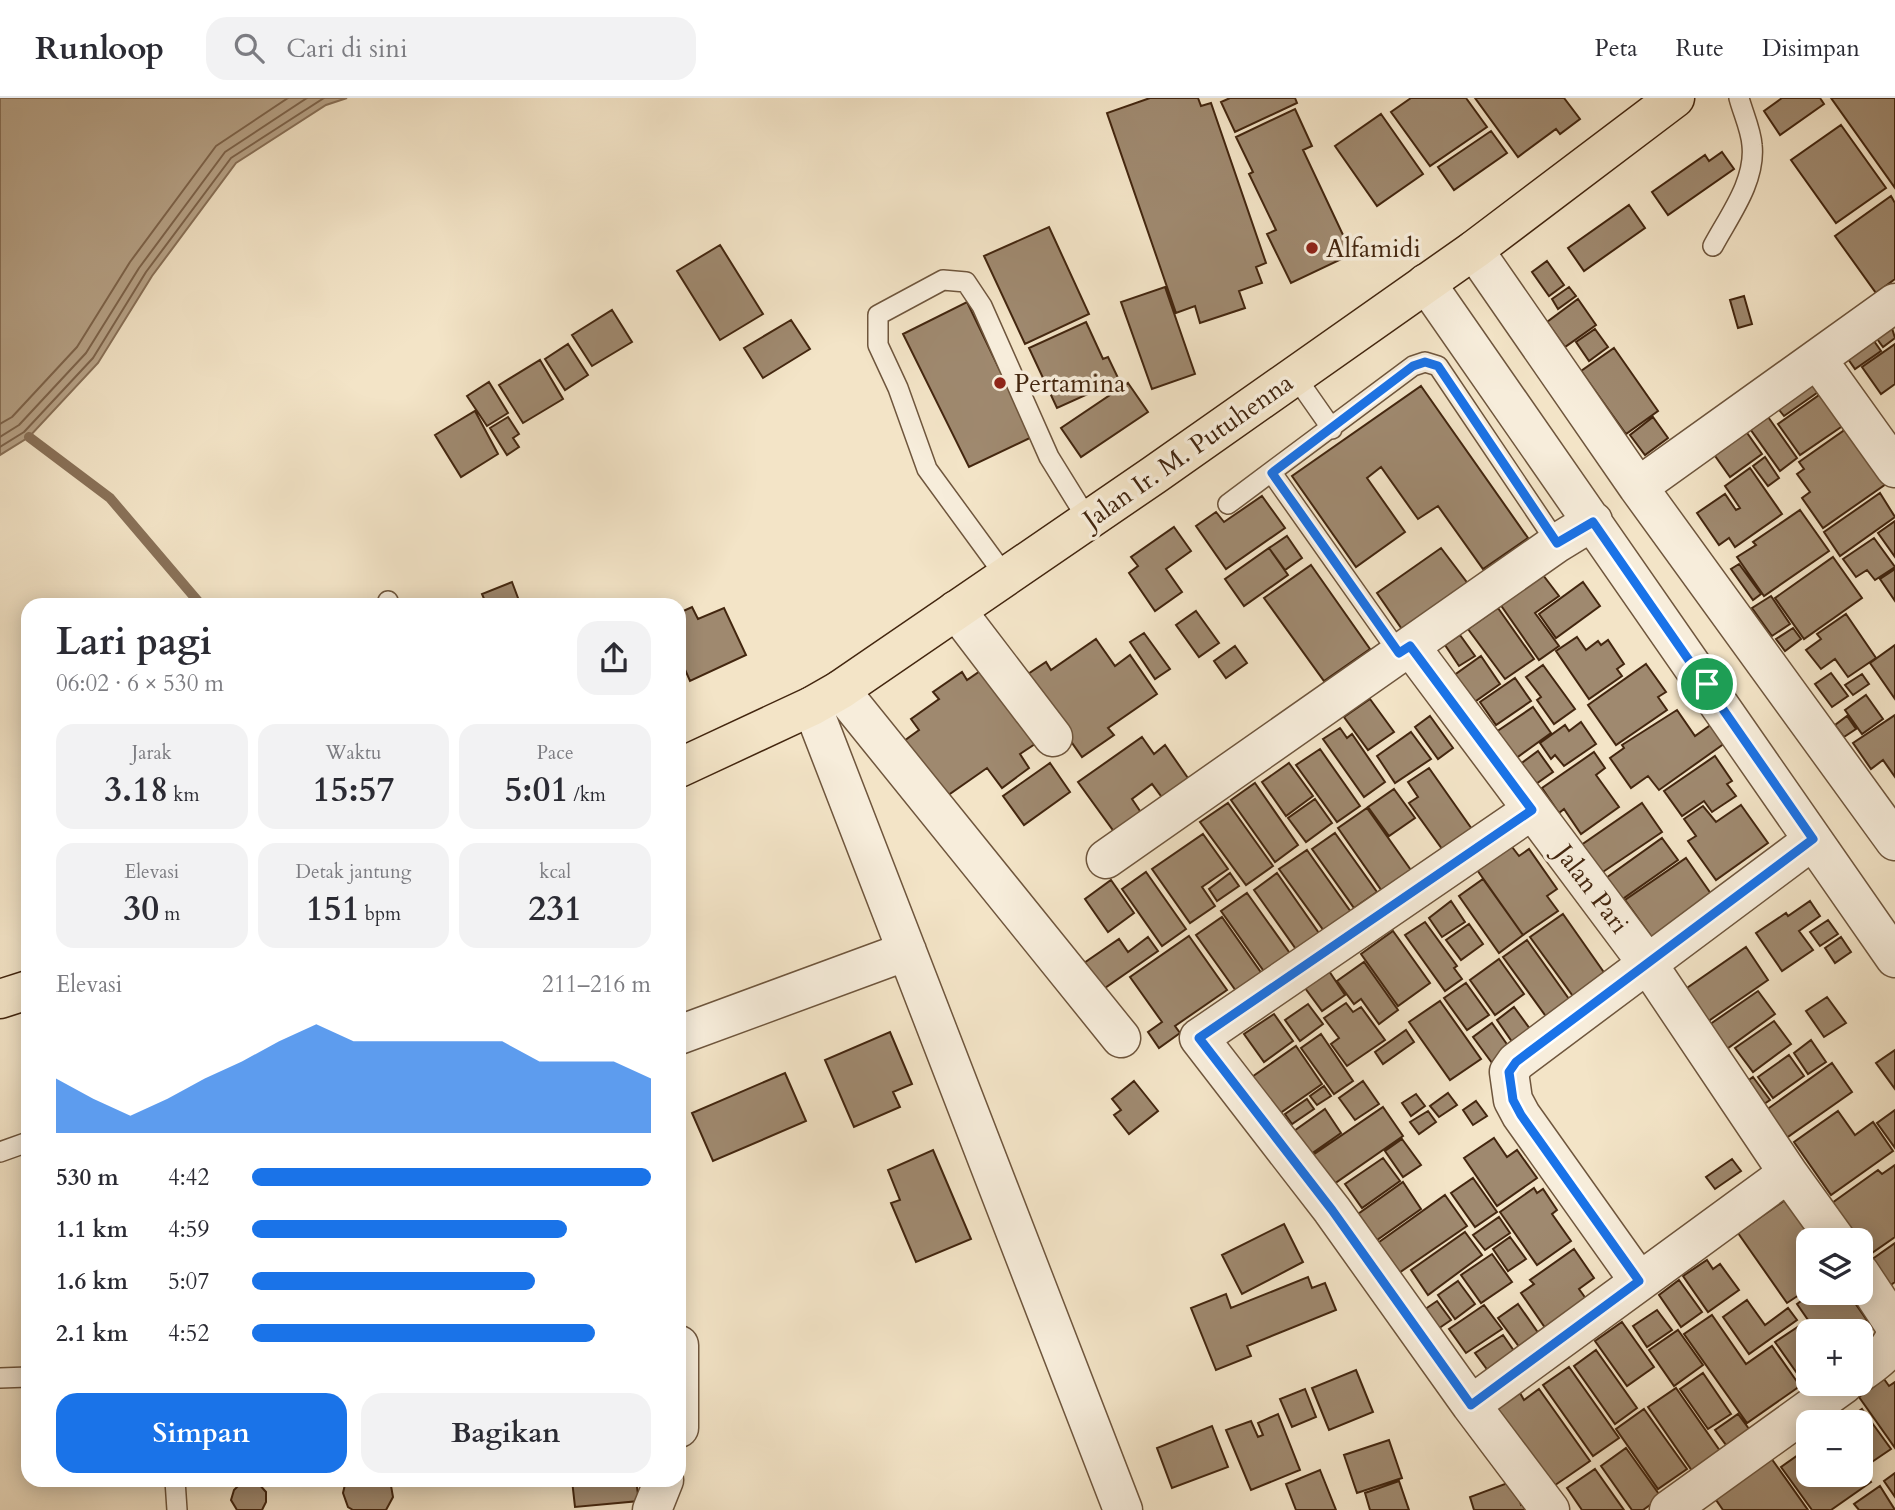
<!DOCTYPE html>
<html lang="id">
<meta charset="utf-8">
<style>
:root{--surface:#fff;--page:#f2f2f3;--text:#2b2b33;--muted:#7c7c81;--line:#e1e1e2;--accent:#1a73e8}
body{margin:0;font-family:Cardo,serif;background:var(--page);color:var(--text);height:100vh;display:flex;flex-direction:column;font-size:26px;white-space:nowrap}
*{box-sizing:border-box;margin:0}
p{font-size:23px;color:var(--muted)}
.icon{flex:none;width:38px;height:38px;fill:none;stroke:currentColor;stroke-width:2;stroke-linecap:round;stroke-linejoin:round}
.map{position:relative;flex:1;overflow:hidden}
.side{position:absolute;left:21px;top:500px;width:665px;height:889px;display:flex;flex-direction:column;background:var(--surface);border-radius:21px;box-shadow:0 4px 18px #0003}
.side>*{flex:none}
.fabs{position:absolute;left:1796px;top:1130px;display:grid;gap:14px}
.fabs a{display:grid;place-items:center;width:77px;height:77px;border-radius:14px;background:var(--surface);box-shadow:0 4px 18px #0003;font-size:35px}
.pin{position:absolute;display:grid;place-items:center;width:60px;height:60px;color:#fff;margin:-30px;border:4px solid #fff;border-radius:50%;box-shadow:0 2px 7px #0007}
.round{display:grid;place-items:center;flex:none;width:74px;height:74px;border-radius:21px;background:var(--page)}
.headline{display:flex;align-items:center;justify-content:space-between;height:119px;padding:0 35px}
h1{font-size:38px;font-weight:600;line-height:52px}
.figures{display:grid;grid-template-columns:repeat(3,1fr);gap:10px;height:119px;padding:7px 35px}
.figures div{display:grid;align-content:center;border-radius:18px;background:var(--page);text-align:center}
.figures b{font-size:35px;font-weight:600}
.figures small{font-size:19px;font-weight:400}
.figures p{font-size:19px}
.chart{height:196px;padding:14px 35px}
.chart p{display:flex;justify-content:space-between}
.chart svg{width:100%;height:126px;margin-top:7px;fill:var(--accent);opacity:.7}
.action{display:flex;gap:14px;margin-top:auto;padding:14px 35px}
.action a{flex:1;height:80px;border-radius:21px;background:var(--accent);color:#fff;font-size:28px;font-weight:600;line-height:80px;text-align:center}
.action a+a{background:var(--page);color:var(--text)}
ul{padding:0 35px;list-style:none;font-size:23px}
li{display:grid;grid-template-columns:112px 84px 1fr;align-items:center;height:52px}
li i{height:18px;border-radius:9px;background:var(--accent)}
header{display:flex;align-items:center;gap:42px;box-sizing:border-box;height:98px;padding:0 35px;background:var(--surface);border-bottom:2px solid var(--line)}
header strong{font-size:33px}
nav{display:flex;gap:38px;margin-inline-start:auto;font-size:24px}
.search{width:490px;height:63px;background:var(--page);display:flex;align-items:center;gap:18px;box-sizing:border-box;padding:0 24px;border-radius:21px;color:var(--muted);font-size:26px}
.map>svg:first-child{display:block}
.water{fill:#b7a388;stroke:#897158;stroke-width:2}
.lines{fill:none;stroke-linecap:round;stroke-linejoin:round}
.shore{stroke:#7d644c;stroke-width:2}
.stream{stroke:#897158;stroke-width:10}
.building{fill:#9f896f;stroke:#43260f;stroke-width:2}
.lane-casing{stroke:#6f563d;stroke-width:22}
.street-casing{stroke:#6f563d;stroke-width:41}
.highway-casing{stroke:#43260f;stroke-width:41}
.lane{stroke:#f7eddb;stroke-width:19}
.street{stroke:#f7eddb;stroke-width:38}
.highway{stroke:#f3e4c7;stroke-width:38}
.route-casing{stroke:#fff;stroke-width:14}
.route{stroke:#1a73e8;stroke-width:9}
.poi-dot{fill:#8f2418;stroke:#f7eddb;stroke-width:2.5}
.labels{text-anchor:middle;dominant-baseline:central;stroke-width:7;stroke-linejoin:round;paint-order:stroke}
.poi-label{font-size:26px;fill:#43260f;stroke:#f7eddb;text-anchor:start}
.street-label{font-size:26px;fill:#43260f;stroke:#f7eddb}
</style>
<header>
<strong>Runloop</strong>
<div class="search"><svg class="icon" aria-label="search" viewBox="0 0 24 24"><circle cx="10" cy="10" r="6"/><path d="M15 15l6 6"/></svg>Cari di sini</div>
<nav><a>Peta</a><a>Rute</a><a>Disimpan</a></nav>
</header>
<div class="map">
<svg width="1895" height="1412" viewBox="0 0 1895 1412">
<rect width="100%" height="100%" fill="#f3e4c7"/>
<filter id="stains"><feTurbulence type="fractalNoise" baseFrequency=".00286" numOctaves="4"/><feColorMatrix values="0 0 0 0 .2 0 0 0 0 .09 0 0 0 0 .02 0 0 0 .5 -.17"/></filter>
<radialGradient id="worn" r=".72"><stop offset=".6" stop-color="#630" stop-opacity="0"/><stop offset="1" stop-color="#630" stop-opacity=".3"/></radialGradient>
<path class="water" d="M0 0H347L326 7 236 65 152 178 98 265 29 339 0 357Z"/>
<g class="lines">
<path class="shore" d="M0 326 12 319 77 249 130 164 216 48 288 0
M0 339 19 327 86 255 139 170 225 54 307 0
M0 349 24 334 93 260 146 174 231 60 324 0"/>
<path class="stream" d="M29 339 110 400 202 508"/>
</g>
<path class="building" d="M1150 0H1198L1201 8 1211 5 1266 165 1256 169 1262 185 1239 193 1245 210 1200 225 1195 208 1176 215 1107 15Z
M1230 0H1295L1297 5 1235 34 1221 4Z
M1411 0H1466L1487 29 1430 68 1391 14Z
M1475 0H1564L1580 21 1560 36 1556 31 1518 59Z
M1782 0H1820L1824 6 1780 37 1764 13Z
M1831 0H1895V90Z
M1295 11 1312 48 1303 52 1352 156 1291 185 1267 136 1276 132 1249 76 1253 74 1236 39Z
M1381 16 1423 76 1377 108 1335 48Z
M1841 27 1886 90 1836 125 1791 62Z
M1491 33 1507 55 1454 92 1438 69Z
M1722 54 1734 71 1668 117 1652 94 1705 57 1709 63Z
M1891 98 1895 105V181L1876 195 1835 138Z
M1629 107 1645 130 1584 173 1568 150Z
M1049 129 1089 216 1025 246 984 158Z
M720 147 763 216 720 242 677 173Z
M1547 163 1564 187 1549 198 1532 174Z
M1165 189 1195 276 1152 291 1121 204Z
M1569 189 1576 198 1558 211 1552 201Z
M1744 198 1752 226 1738 230 1730 202Z
M1578 201 1596 227 1565 249 1547 224Z
M967 204 1032 339 969 369 903 236Z
M612 212 632 244 592 268 572 237Z
M791 222 810 251 763 280 744 250Z
M1086 224 1103 261 1108 259 1119 282 1057 310 1029 250Z
M1891 227 1895 240 1883 249 1875 238Z
M1595 231 1608 249 1589 263 1576 244Z
M1874 243 1881 253 1855 271 1848 261Z
M568 246 588 277 565 292 545 261Z
M1895 246V286L1881 296 1862 269Z
M1614 250 1658 313 1626 336 1581 273Z
M540 262 563 301 523 325 499 287Z
M1813 282 1821 292 1784 318 1776 308Z
M489 284 508 315 487 328 467 298Z
M1128 285 1148 314 1081 359 1061 330Z
M1421 288 1528 440 1483 471 1438 408 1418 421 1381 369 1367 380 1405 434 1356 469 1292 378Z
M1822 295 1844 327 1800 357 1778 326Z
M475 313 498 356 461 379 435 337Z
M1766 316 1797 360 1780 373 1748 328Z
M508 319 519 336 513 340 519 349 507 357 490 330Z
M1653 319 1668 340 1645 357 1630 337Z
M1846 331 1886 386 1823 430 1802 400 1810 394 1797 376 1804 371 1799 364Z
M1745 332 1762 356 1730 379 1713 355Z
M1765 359 1779 380 1768 388 1753 368Z
M1750 370 1782 416 1735 449 1729 440 1719 447 1697 415 1725 396 1736 412 1740 410 1725 388Z
M1880 395 1895 419 1840 458 1824 434Z
M1262 398 1285 430 1226 471 1196 428 1216 414 1224 424Z
M1800 412 1829 453 1764 498 1737 459 1756 447 1753 444Z
M1895 423V459L1878 435Z
M1174 429 1191 453 1166 471 1182 494 1155 513 1129 475 1138 468 1131 459Z
M1287 438 1302 460 1285 472 1269 450Z
M1874 440 1895 469 1875 482 1867 472 1856 479 1843 461Z
M1269 450 1288 477 1244 508 1225 481Z
M1441 450 1472 491 1406 537 1377 495Z
M1833 459 1862 500 1804 541 1775 500Z
M1739 466 1761 496 1753 502 1731 471Z
M1311 467 1370 551 1324 583 1264 500Z
M1895 471V503L1880 481Z
M1543 477 1559 498 1535 515 1559 548 1539 562 1500 506Z
M512 484 521 508H487L482 496Z
M1583 484 1600 508 1556 540 1539 516Z
M1771 498 1790 526 1772 538 1752 510Z
M692 509 698 521 724 510 746 557 690 583 679 558V515Z
M1498 510 1534 561 1505 581 1468 531Z
M1196 513 1219 545 1199 559 1176 527Z
M1846 516 1876 560 1848 579 1835 561 1821 571 1806 552 1821 541 1817 536Z
M1793 530 1801 541 1785 553 1776 541Z
M1144 535 1170 571 1155 581 1130 544Z
M1460 537 1475 558 1459 568 1445 547Z
M1577 539 1586 552 1598 543 1601 547 1608 542 1624 566 1617 571 1622 578 1589 601 1556 553Z
M1096 541 1115 568 1130 557 1157 596 1108 630 1114 637 1082 659 1025 578 1046 564 1051 572Z
M1895 547V601L1870 565Z
M1235 548 1247 565 1226 580 1214 563Z
M1481 558 1500 586 1473 605 1453 578Z
M1646 566 1666 594 1658 599 1667 612 1616 647 1588 607Z
M1543 567 1575 611 1554 626 1537 602 1541 599 1526 579Z
M986 569 1038 644 1020 656 1029 670 1002 690 987 670 944 700 904 643 919 632 911 621 939 601 933 594 962 574 967 582Z
M1831 575 1848 598 1832 609 1815 586Z
M1862 576 1869 586 1853 597 1845 587Z
M1515 580 1531 603 1496 627 1480 604Z
M1866 597 1883 621 1862 636 1845 612Z
M1370 601 1394 634 1368 652 1344 619Z
M1533 609 1551 635 1515 661 1496 634Z
M1677 612 1695 638 1712 626 1725 645 1659 692 1648 678 1631 690 1610 660 1624 650 1622 647Z
M1895 617V679L1883 662 1871 671 1853 645Z
M1430 618 1453 650 1438 661 1415 629Z
M1847 618 1856 631 1844 639 1835 627Z
M1581 624 1596 646 1564 668 1555 657 1551 661 1540 645 1565 627 1569 633Z
M1340 630 1347 640 1352 636 1385 684 1364 699 1323 641Z
M1411 634 1431 661 1395 685 1377 658Z
M1142 639 1154 656 1165 647 1190 683 1164 702 1152 686 1132 701 1142 716 1115 735 1078 684Z
M1320 651 1360 708 1337 724 1296 667Z
M1538 653 1553 674 1533 688 1519 667Z
M1594 654 1605 670 1596 677 1619 709 1581 736 1564 711 1559 715 1542 690Z
M1715 658 1732 683 1727 686 1736 698 1712 714 1704 703 1682 718 1664 693Z
M1050 665 1070 694 1024 727 1003 698Z
M1289 665 1313 698 1286 718 1262 684Z
M1429 670 1474 734 1445 755 1409 705 1418 699 1408 684Z
M1255 685 1298 747 1275 764 1231 702Z
M1394 691 1415 720 1389 738 1368 709Z
M1315 701 1332 725 1306 744 1288 720Z
M1228 705 1273 768 1246 787 1200 724Z
M1642 705 1662 734 1594 780 1574 752Z
M1741 707 1768 745 1716 782 1688 743 1696 738 1684 721 1703 708 1716 724Z
M1367 710 1413 775 1384 796 1338 730Z
M1335 735 1377 794 1354 810 1312 751Z
M1203 736 1228 771 1202 789 1215 808 1190 825 1152 771Z
M1662 740 1678 762 1614 807 1599 785Z
M1509 745 1519 758 1529 751 1557 791 1547 798 1558 813 1523 837 1475 769Z
M1307 752 1351 814 1324 833 1279 771Z
M1686 760 1716 803 1656 845 1625 802Z
M1146 774 1186 831 1162 848 1122 791Z
M1230 775 1239 788 1217 803 1209 791Z
M1277 775 1321 838 1298 854 1254 792Z
M1483 781 1523 837 1499 855 1459 798Z
M1111 782 1134 815 1108 834 1085 801Z
M1247 795 1294 861 1268 879 1221 813Z
M1451 803 1465 824 1442 839 1429 820Z
M1810 803 1820 818 1799 833 1813 852 1782 873 1756 835 1786 815 1788 818Z
M1563 816 1610 883 1578 905 1530 839Z
M1222 819 1267 883 1241 900 1196 837Z
M1828 822 1838 836 1820 848 1810 834Z
M1425 824 1457 868 1454 870 1462 881 1445 893 1405 837Z
M1469 826 1483 846 1461 862 1446 842Z
M1393 833 1430 885 1398 908 1361 856Z
M1189 838 1227 892 1175 928 1180 935 1159 950 1148 934 1162 924 1130 879Z
M1148 839 1158 853 1102 892 1084 865 1119 841 1128 854Z
M1841 839 1851 854 1835 865 1825 850Z
M1527 842 1574 908 1550 924 1503 859Z
M1746 849 1768 882 1707 924 1684 892Z
M1499 861 1524 896 1495 917 1470 882Z
M1364 864 1398 912 1379 926 1361 901 1354 906 1337 883Z
M1329 873 1345 897 1322 913 1305 890Z
M1466 885 1489 917 1467 932 1444 900Z
M1758 893 1775 916 1724 953 1706 929Z
M1827 899 1846 925 1824 939 1806 913Z
M1440 903 1481 961 1450 982 1409 924Z
M1346 905 1353 914 1361 909 1385 942 1347 968 1331 946 1339 940 1324 920Z
M1308 906 1323 926 1300 943 1285 922Z
M1514 909 1533 935 1515 948 1497 922Z
M1274 916 1293 943 1264 964 1244 936Z
M1774 923 1791 946 1753 974 1735 950Z
M1492 925 1511 952 1492 965 1473 939Z
M1406 932 1414 944 1383 966 1375 954Z
M890 934 912 986 893 994 900 1009 854 1029 825 962Z
M1321 936 1353 983 1334 996 1301 950Z
M1811 942 1826 964 1808 976 1794 955Z
M1296 948 1322 986 1276 1018 1249 981Z
M1895 952V991L1876 965Z
M1789 957 1804 978 1773 1000 1758 979Z
M1832 965 1852 994 1782 1043 1762 1015Z
M785 975 806 1023 713 1063 692 1015Z
M1753 979 1770 1002 1758 1010 1742 987Z
M1134 983 1158 1013 1129 1036 1114 1017 1121 1012 1112 1001Z
M1363 983 1379 1006 1355 1022 1339 1000Z
M1324 988 1331 998 1317 1007 1310 998Z
M1448 995 1457 1007 1439 1019 1430 1008Z
M1416 996 1425 1008 1411 1018 1402 1005Z
M1307 1001 1314 1011 1292 1026 1285 1016Z
M1476 1003 1487 1018 1473 1027 1463 1012Z
M1383 1009 1403 1038 1331 1088 1310 1059Z
M1325 1011 1341 1035 1311 1056 1294 1033Z
M1895 1012V1050L1877 1025Z
M1428 1013 1436 1024 1419 1036 1410 1024Z
M1838 1013 1855 1037 1873 1024 1893 1053 1831 1097 1794 1044Z
M1494 1040 1507 1059 1517 1052 1537 1080 1497 1108 1464 1060Z
M1402 1041 1421 1067 1403 1079 1385 1053Z
M933 1052 971 1141 916 1164 891 1105 900 1102 888 1072Z
M1383 1060 1400 1083 1362 1110 1345 1086Z
M1732 1061 1741 1073 1715 1091 1706 1079Z
M1895 1067V1139L1869 1157 1832 1105 1878 1072 1882 1076Z
M1473 1080 1497 1114 1475 1129 1451 1095Z
M1403 1084 1421 1111 1377 1142 1358 1116Z
M1534 1090 1537 1095 1543 1091 1557 1112 1552 1116 1571 1143 1537 1167 1500 1114Z
M1445 1097 1467 1128 1396 1177 1375 1147Z
M1788 1100 1818 1143H1808V1191L1787 1205 1738 1135Z
M1499 1119 1510 1135 1485 1152 1473 1137Z
M1284 1126 1303 1164 1242 1196 1222 1157Z
M1465 1134 1482 1157 1428 1197 1411 1172Z
M1510 1139 1526 1161 1508 1173 1493 1151Z
M1895 1145V1184L1889 1188 1871 1162Z
M1574 1151 1594 1180 1579 1191 1589 1205 1548 1234 1521 1195 1534 1186 1530 1182Z
M1492 1156 1512 1184 1481 1205 1461 1177Z
M1707 1162 1713 1171 1720 1166 1739 1192 1708 1214 1683 1178Z
M1308 1179 1312 1190 1325 1185 1336 1212 1247 1248 1251 1258 1216 1272 1191 1210 1226 1196 1231 1210Z
M1679 1182 1702 1214 1681 1229 1659 1197Z
M1458 1183 1475 1206 1455 1221 1438 1197Z
M1812 1195H1827L1833 1204 1848 1195 1873 1231 1860 1240V1234H1808V1277L1801 1281 1775 1244 1808 1222 1797 1206Z
M1747 1202 1765 1227 1788 1210 1797 1222 1749 1256 1723 1219Z
M1437 1203 1451 1222 1435 1233 1421 1214Z
M1518 1206 1539 1236 1520 1250 1498 1220Z
M1484 1207 1502 1231 1466 1255 1449 1231Z
M1657 1212 1672 1232 1647 1249 1633 1228Z
M1712 1217 1746 1266 1772 1248 1800 1288 1747 1325 1684 1236Z
M1622 1224 1654 1269 1627 1288 1595 1243Z
M1678 1232 1703 1267 1674 1288 1649 1252Z
M1503 1237 1521 1263 1494 1281 1475 1255Z
M1596 1252 1637 1310 1615 1326 1574 1268Z
M1569 1269 1619 1340 1593 1358 1543 1287Z
M1356 1272 1373 1314 1329 1332 1312 1290Z
M1703 1275 1731 1316 1708 1331 1680 1291Z
M1884 1281 1889 1288 1895 1284V1350L1859 1299Z
M1676 1290 1725 1360 1697 1380 1648 1309Z
M1305 1291 1316 1319 1292 1329 1280 1301Z
M1539 1291 1590 1363 1548 1392 1487 1318 1520 1295 1524 1302Z
M1644 1311 1687 1371 1658 1391 1616 1331Z
M1862 1311 1891 1351 1866 1368 1860 1360V1325H1842Z
M1278 1316 1300 1372 1251 1392 1226 1332 1251 1323 1258 1339 1263 1337 1258 1325Z
M1738 1316 1752 1335 1729 1351 1715 1332Z
M1212 1328 1228 1369 1172 1390 1157 1350Z
M1389 1342 1402 1380 1357 1395 1344 1357Z
M1626 1350 1661 1399 1643 1412H1632L1601 1368Z
M1808 1350V1377H1860V1368L1871 1384 1831 1412H1812L1781 1369Z
M1771 1360 1808 1412H1723L1714 1399Z
M1595 1371 1624 1412H1582L1567 1390Z
M1320 1372 1336 1412H1296L1286 1386Z
M1895 1375V1399L1884 1383Z
M346 1382H390L393 1399 386 1412H353L348 1409 343 1395Z
M572 1382H636L639 1403 575 1409Z
M250 1383 259 1386 266 1394V1404L262 1412H237L231 1402 234 1392 241 1385Z
M1399 1383 1409 1412H1370L1365 1395Z
M1513 1383 1521 1407 1532 1402 1536 1412H1474L1470 1399Z
M1880 1388 1895 1412H1859L1854 1406Z"/>
<g class="lines">
<defs>
<path id="lane" d="M1713 148C1729 118 1756 83 1752 47 1751 32 1743 15 1739 0
M1295 278 1332 331
M1272 375 1399 555
M1228 406 1413 268 1425 264 1438 268 1557 445
M1006 479 927 371 898 290 878 247V217L943 182 966 184 982 208 1049 359 1088 422
M388 503V508
M0 1054 28 1044
M0 1280 28 1279
M175 1382 177 1412"/>
<path id="street" d="M1474 152 1638 389 1895 743
M1426 185 1895 860
M1817 261 1895 370
M1638 389 1895 205
M956 512 1053 639
M1410 548 1647 865 1788 1075 1837 1143
M840 592 1121 940
M812 608 1123 1412
M1106 761 1557 445 1593 423
M679 937 907 853
M1860 1175 1895 1228
M1639 1183 1521 1017 1513 1002 1509 974 1516 964 1813 742
M679 1247V1330
M1860 1275C1875 1264 1889 1255 1895 1238
M1471 1307 1332 1112 1199 940 1532 712
M652 1412 664 1382
M1550 1412 1471 1307 1788 1075
M1669 1412 1844 1286"/>
<path id="highway" d="M679 670 812 608 840 592 1154 377 1474 152 1675 0
M0 901 28 892"/>
</defs>
<use href="#lane" class="lane-casing"/>
<use href="#street" class="street-casing"/>
<use href="#highway" class="highway-casing"/>
<use href="#lane" class="lane"/>
<use href="#street" class="street"/>
<use href="#highway" class="highway"/>
</g>
<g class="lines">
<defs>
<path id="route" d="M1425 264 1438 268 1557 445 1593 424 1813 741 1516 964 1509 974 1513 1002 1521 1017 1639 1183 1471 1307 1332 1112 1199 940 1532 712 1410 548 1399 555 1272 375 1413 268Z"/>
</defs>
<use href="#route" class="route-casing"/>
<use href="#route" class="route"/>
</g>
<g class="poi-dot">
<circle cx="1312" cy="150" r="7"/>
<circle cx="1000" cy="285" r="7"/>
</g>
<g class="labels">
<g class="poi-label">
<text x="1326" y="150">Alfamidi</text>
<text x="1014" y="285">Pertamina</text>
</g>
<g class="street-label">
<text transform="translate(1188 353) rotate(-35)">Jalan Ir. M. Putuhenna</text>
<text transform="translate(1592 791) rotate(53)">Jalan Pari</text>
</g>
</g>
<rect width="100%" height="100%" filter="url(#stains)"/>
<rect width="100%" height="100%" fill="url(#worn)"/>
</svg>
<div class="fabs">
<a><svg class="icon" aria-label="layers" viewBox="0 0 24 24"><path d="M12 4l9 5-9 5-9-5zM3 14l9 5 9-5"/></svg></a>
<a>+</a>
<a>−</a>
</div>
<div class="pin" style="left:1707px;top:586px;background:#1e9e55"><svg class="icon" aria-label="arrive" viewBox="0 0 24 24"><path d="M6 21V4h12l-3 4 3 4H6"/></svg></div>
<section class="side">
<div class="headline"><div><h1>Lari pagi</h1><p>06:02 · 6 × 530 m</p></div><a class="round"><svg class="icon" aria-label="share" viewBox="0 0 24 24"><path d="M12 15V3M7 8l5-5 5 5M5 13v7h14v-7"/></svg></a></div>
<div class="figures">
<div><p>Jarak</p><b>3.18<small> km</small></b></div>
<div><p>Waktu</p><b>15:57</b></div>
<div><p>Pace</p><b>5:01<small> /km</small></b></div>
</div>
<div class="figures">
<div><p>Elevasi</p><b>30<small> m</small></b></div>
<div><p>Detak jantung</p><b>151<small> bpm</small></b></div>
<div><p>kcal</p><b>231</b></div>
</div>
<div class="chart"><p><span>Elevasi</span>211–216 m</p>
<svg viewBox="0 0 160 44" preserveAspectRatio="none"><path d="M0 44V25L10 32L20 38L30 32L40 25L50 19L60 12L70 6L80 12L90 12L100 12L110 12L120 12L130 19L140 19L150 19L160 25V44z"/></svg>
</div>
<ul>
<li><b>530 m</b>4:42<i style="width:100%"></i></li>
<li><b>1.1 km</b>4:59<i style="width:79%"></i></li>
<li><b>1.6 km</b>5:07<i style="width:71%"></i></li>
<li><b>2.1 km</b>4:52<i style="width:86%"></i></li>
</ul>
<div class="action"><a>Simpan</a><a>Bagikan</a></div>
</section>
</div>
